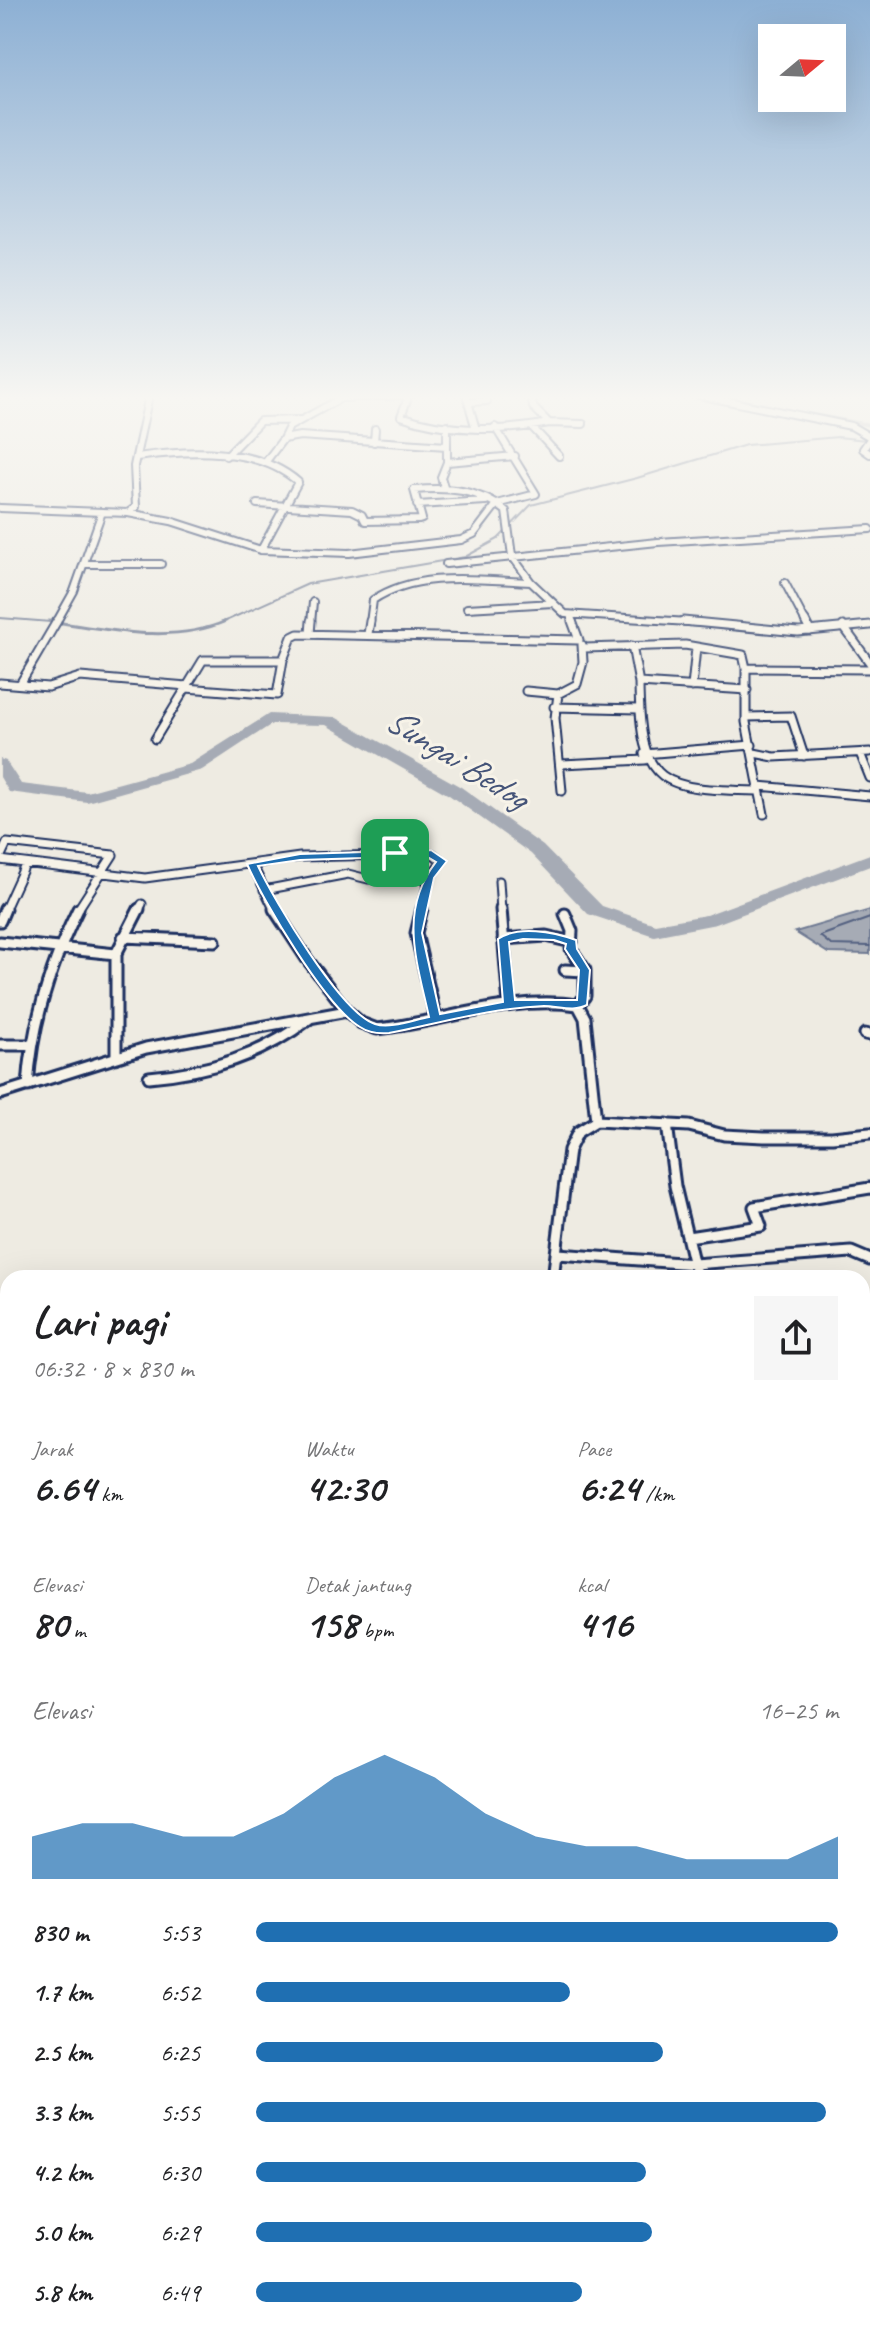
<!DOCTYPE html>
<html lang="id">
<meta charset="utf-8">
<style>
:root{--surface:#fff;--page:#f6f6f6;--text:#202124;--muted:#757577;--accent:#1f6fb2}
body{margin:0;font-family:Caveat,sans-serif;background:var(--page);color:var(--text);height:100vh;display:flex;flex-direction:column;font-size:30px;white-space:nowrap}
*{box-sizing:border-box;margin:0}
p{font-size:26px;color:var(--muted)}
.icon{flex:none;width:44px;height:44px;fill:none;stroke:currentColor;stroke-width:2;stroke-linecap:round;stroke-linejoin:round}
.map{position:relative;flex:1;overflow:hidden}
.drawer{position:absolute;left:0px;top:1270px;width:870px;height:1070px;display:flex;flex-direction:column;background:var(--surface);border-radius:24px 24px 0 0;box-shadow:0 8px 32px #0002}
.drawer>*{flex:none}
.needle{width:52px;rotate:71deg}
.fabs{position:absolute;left:758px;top:24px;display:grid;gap:16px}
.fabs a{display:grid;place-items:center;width:88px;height:88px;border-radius:0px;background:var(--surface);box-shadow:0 8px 32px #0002;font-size:40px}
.pin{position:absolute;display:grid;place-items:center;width:68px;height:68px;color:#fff;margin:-34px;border-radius:16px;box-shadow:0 4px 12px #0006}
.round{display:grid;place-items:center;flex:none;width:84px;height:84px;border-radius:0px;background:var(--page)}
.overview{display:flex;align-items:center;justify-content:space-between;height:136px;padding:0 32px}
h1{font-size:44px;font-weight:800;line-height:60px}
.metrics{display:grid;grid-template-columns:repeat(3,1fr);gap:12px;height:136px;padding:8px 32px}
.metrics div{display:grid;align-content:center}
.metrics b{font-size:40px;font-weight:800}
.metrics small{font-size:22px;font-weight:400}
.metrics p{font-size:22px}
.chart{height:224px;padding:16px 32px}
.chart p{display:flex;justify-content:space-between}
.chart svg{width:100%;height:144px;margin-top:8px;fill:var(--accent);opacity:.7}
ul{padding:0 32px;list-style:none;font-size:26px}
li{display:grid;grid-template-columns:128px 96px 1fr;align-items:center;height:60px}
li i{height:20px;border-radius:10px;background:var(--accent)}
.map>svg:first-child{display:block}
.water{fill:#a6abb5;stroke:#6e7992;stroke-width:2}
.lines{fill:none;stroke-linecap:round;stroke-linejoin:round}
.shore{stroke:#536181;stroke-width:2}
.stream-far1{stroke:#6e7992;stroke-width:2}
.stream{stroke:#6e7992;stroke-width:3}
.canal{fill:#a6abb5;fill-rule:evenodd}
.river{fill:#a6abb5;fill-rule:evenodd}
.street-far3-casing{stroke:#1b2f5e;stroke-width:10}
.street-far2-casing{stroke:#1b2f5e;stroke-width:11}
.street-far1-casing{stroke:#1b2f5e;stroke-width:15}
.street-casing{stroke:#1b2f5e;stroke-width:21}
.secondary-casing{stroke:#1b2f5e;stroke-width:6}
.highway-casing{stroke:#1b2f5e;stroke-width:6}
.street-far3{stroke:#f7f3e8;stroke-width:6}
.street-far2{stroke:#f7f3e8;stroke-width:7}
.street-far1{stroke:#f7f3e8;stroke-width:9}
.street{stroke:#f7f3e8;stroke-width:15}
.secondary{fill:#f7f3e8;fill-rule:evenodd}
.highway{fill:#f7f3e8;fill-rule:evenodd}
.route{fill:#1f6fb2;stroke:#fff;stroke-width:2;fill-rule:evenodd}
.labels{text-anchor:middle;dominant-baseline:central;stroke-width:6;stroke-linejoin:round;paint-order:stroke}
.far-water-label{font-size:36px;font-style:italic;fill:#455478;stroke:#f7f3e8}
</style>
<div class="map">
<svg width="870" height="2339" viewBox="0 0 870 2339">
<rect width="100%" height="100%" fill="#eeebe2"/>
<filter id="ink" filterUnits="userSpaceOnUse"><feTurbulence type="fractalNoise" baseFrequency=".0125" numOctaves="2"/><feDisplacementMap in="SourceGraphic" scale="16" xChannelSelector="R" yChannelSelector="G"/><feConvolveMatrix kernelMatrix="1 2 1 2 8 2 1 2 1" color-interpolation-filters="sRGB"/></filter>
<g filter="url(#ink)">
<path class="water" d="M870 910V954L828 953 795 932Z"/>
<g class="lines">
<path class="shore" d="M870 918 820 936 831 945 870 946"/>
<path class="stream-far1" d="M0 618 64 623
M221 623 308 584 465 557 498 539 531 505 637 478 746 445 838 437 866 440"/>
<path class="stream" d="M49 621C106 629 172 645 226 621"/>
<path class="canal" d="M737 399 870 423V427L735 402 734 401Z"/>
<path class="river" d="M269 714 335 717 461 787 543 846 602 906 655 924 706 915 870 854V866L716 924 654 936 588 914 531 854 449 795 326 725 272 724 202 770 87 802 9 792 0 777V759L6 761 21 784 87 792 190 764Z"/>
<defs>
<path id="street-far3" d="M409 395 401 416C445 432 503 432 549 423L533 407 531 395
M466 395 475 426
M698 395 851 426 870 437
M469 402 487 401
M549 423 583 424
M532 427 559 456
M283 439 289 427 341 398 403 395
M870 439 863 449 870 454
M374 442 375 429
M226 456 260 421 300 420
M137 457C188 450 257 446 298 482L261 550
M267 460 283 439 300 436 447 446
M447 462 515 456
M444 487 441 477 447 462V425
M257 504 352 510 362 515 365 521 419 520 422 519 414 490C448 487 479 489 506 511L512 556 531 582 565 614 704 623
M417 505 486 501
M0 508 128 513 136 507 134 466 149 395
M128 513 171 521 261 550 349 553 461 540 474 534 497 504 536 494 495 427
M84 564H161
M446 564 658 542 870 529
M785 583 806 623
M467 608 553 603
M570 615 573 623
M56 623 74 591 102 512
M311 623 313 602
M370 623 373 600C418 570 479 580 531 582"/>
<path id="street-far2" d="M683 621 798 632 870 625
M805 621 810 631
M843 626 870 663
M310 634 311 621
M368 634 370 621
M632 646 639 683 747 690
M584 648 685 645 743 655 746 668 870 669
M746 668V722L764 814
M0 683 48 687 80 677 187 686
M639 683C640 788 661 789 759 791
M20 684 57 621
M692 687 696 648
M186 688 277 695 283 660
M526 691 558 694 577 684 583 662 582 645
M558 694 555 718 562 791
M554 707 638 709
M746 717 791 716 804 756
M155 739 203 660H283L292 637 298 634 579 640 572 621
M754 753 774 757 870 752
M860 753 870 778
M644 754 752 745
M562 764 645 760
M759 786 870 796
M0 858 7 843 113 855
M0 860 145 878 300 857 433 854 442 861 429 878 421 911
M252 864 275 911
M499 881 501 911
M264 890 348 874 368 879 429 878
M4 911 25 865
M77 911 113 855
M138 911 142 904"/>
<path id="street-far1" d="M274 909 307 959 347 1011
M422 909 416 933 436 1019
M501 909 509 1005
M565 914 572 931 571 949 585 970V996L578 1005
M0 921 5 909
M123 937 215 941
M503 939 546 936 572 942
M0 942 116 954V1056
M116 954 139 909
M565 970 585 971
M865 1034 870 1035
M0 1045H31
M149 1077C209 1072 261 1056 309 1019
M28 1086C32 1023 50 966 78 909
M0 1094 146 1048 347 1011 361 1023 377 1029C445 1022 509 995 578 1005L585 1018 596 1121
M667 1124 675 1186 697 1278
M688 1237 761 1226 754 1207 870 1188
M558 1254 694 1264 851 1252 870 1260
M553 1278 569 1150 578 1132 596 1121 689 1126 724 1135 764 1137H832L870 1133"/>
<path id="street" d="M862 1880 870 1876
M0 1992 8 1991
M0 2056H8
M0 2289 8 2288
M217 2332 226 2339"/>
<path id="secondary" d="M862 1442H870V1458H862Z
M0 1450H8V1466H0Z
M862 1479H870V1495H862Z
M0 1492H8V1508H0Z
M8 1567V1650L6 1653 0 1656V1574L2 1570Z"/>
<path id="highway" d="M863 1453 870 1456 868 1486 862 1484Z
M0 1461H8V1499H0Z"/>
</defs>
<use href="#street-far3" class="street-far3-casing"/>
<use href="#street-far2" class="street-far2-casing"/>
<use href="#street-far1" class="street-far1-casing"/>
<use href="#street" class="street-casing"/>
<use href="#secondary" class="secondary-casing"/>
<use href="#highway" class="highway-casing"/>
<use href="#street-far3" class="street-far3"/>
<use href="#street-far2" class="street-far2"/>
<use href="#street-far1" class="street-far1"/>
<use href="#street" class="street"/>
<use href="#secondary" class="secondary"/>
<use href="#highway" class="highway"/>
</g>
</g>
<linearGradient id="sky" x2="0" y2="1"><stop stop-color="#8db0d4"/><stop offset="0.55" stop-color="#f7f6f2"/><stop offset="1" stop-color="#f7f6f2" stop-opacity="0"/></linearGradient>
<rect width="870" height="723" fill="url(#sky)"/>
<path class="route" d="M431 850 447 861 434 878 422 933 440 1014 503 1002 498 939C518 925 553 932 576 940L577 949 590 970 587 1005C574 1012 558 1006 544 1006 492 1008 440 1023 389 1033 378 1034 369 1033 360 1027 326 1007 263 901 247 864L300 854ZM426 856 436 862C398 911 417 962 429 1017 413 1020 390 1029 375 1024 341 1013 274 900 258 866L300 860ZM523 939 554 940 566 944 565 949 579 970 577 1000H515L509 942Z"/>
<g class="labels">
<g class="far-water-label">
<text transform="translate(457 758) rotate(32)">Sungai Bedog</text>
</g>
</g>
</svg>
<div class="fabs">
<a><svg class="needle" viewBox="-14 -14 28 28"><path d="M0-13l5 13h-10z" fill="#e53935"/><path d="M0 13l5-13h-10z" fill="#757577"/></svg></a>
</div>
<div class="pin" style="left:395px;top:853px;background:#1e9e55"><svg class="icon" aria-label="arrive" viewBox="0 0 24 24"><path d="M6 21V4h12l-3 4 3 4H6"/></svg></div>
<section class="drawer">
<div class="overview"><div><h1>Lari pagi</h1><p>06:32 · 8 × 830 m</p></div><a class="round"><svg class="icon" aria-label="share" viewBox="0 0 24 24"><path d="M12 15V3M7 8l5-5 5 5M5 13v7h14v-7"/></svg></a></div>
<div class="metrics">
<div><p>Jarak</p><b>6.64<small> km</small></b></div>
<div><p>Waktu</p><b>42:30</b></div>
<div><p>Pace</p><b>6:24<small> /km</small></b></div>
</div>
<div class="metrics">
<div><p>Elevasi</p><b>80<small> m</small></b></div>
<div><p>Detak jantung</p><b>158<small> bpm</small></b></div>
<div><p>kcal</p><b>416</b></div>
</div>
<div class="chart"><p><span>Elevasi</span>16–25 m</p>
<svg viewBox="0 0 160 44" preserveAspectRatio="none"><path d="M0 44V31L10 27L20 27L30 31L40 31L50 24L60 13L70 6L80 13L90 24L100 31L110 34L120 34L130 38L140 38L150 38L160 31V44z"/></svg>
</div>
<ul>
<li><b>830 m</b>5:53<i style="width:100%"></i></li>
<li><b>1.7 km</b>6:52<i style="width:54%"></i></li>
<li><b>2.5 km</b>6:25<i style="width:70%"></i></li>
<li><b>3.3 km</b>5:55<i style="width:98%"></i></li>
<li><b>4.2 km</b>6:30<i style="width:67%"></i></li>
<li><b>5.0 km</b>6:29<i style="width:68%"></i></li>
<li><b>5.8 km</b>6:49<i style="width:56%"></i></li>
</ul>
</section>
</div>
